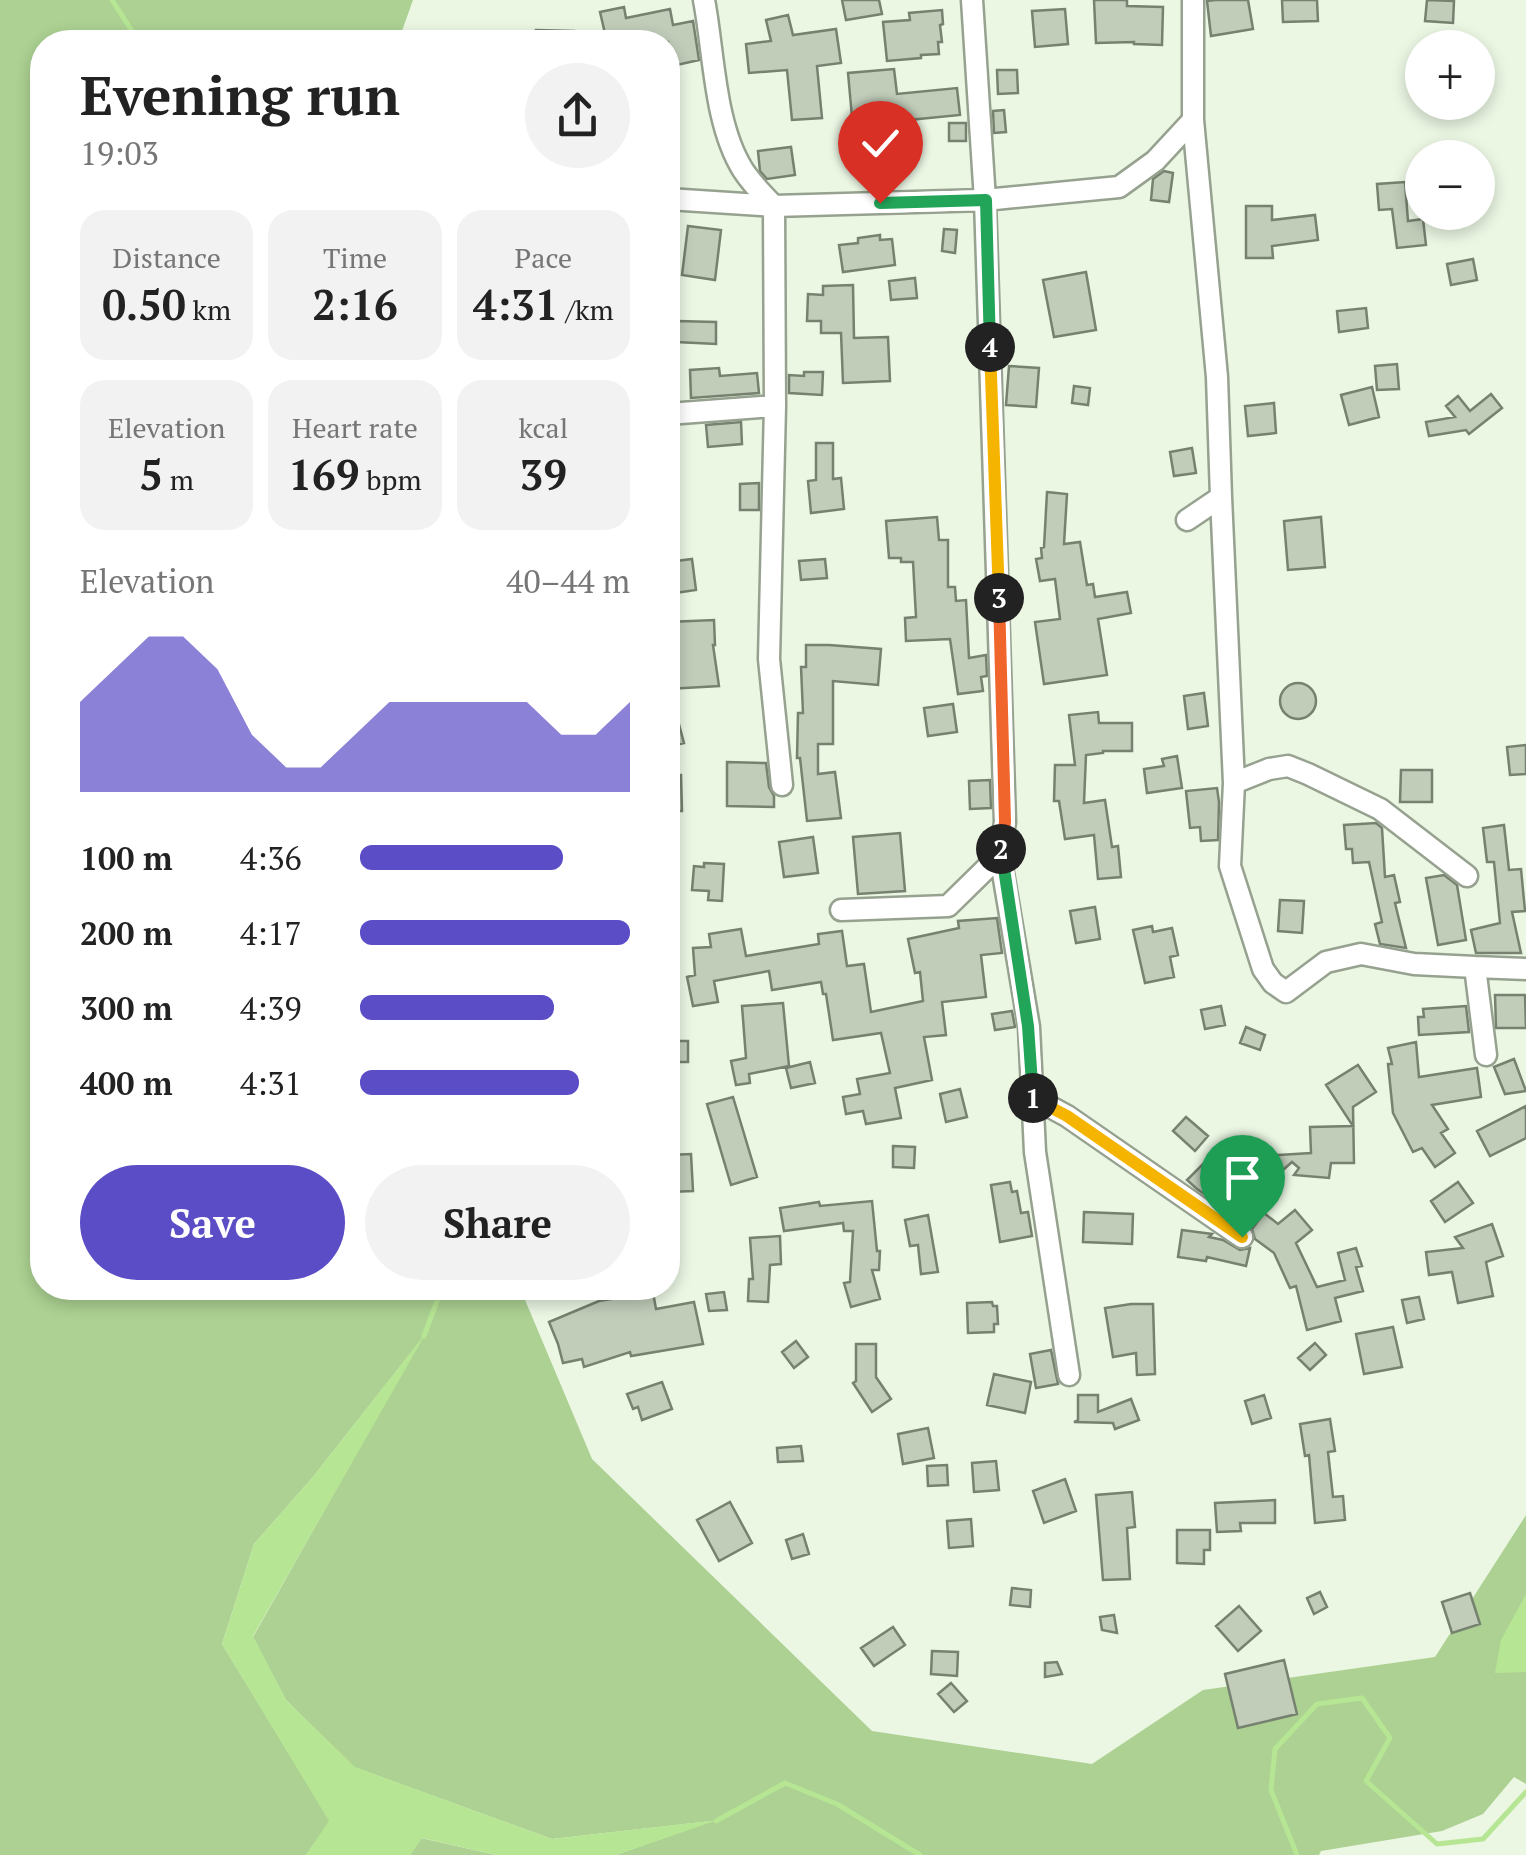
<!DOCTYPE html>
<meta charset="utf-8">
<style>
:root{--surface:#fff;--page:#f2f2f2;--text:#222;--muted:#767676;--accent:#5b4dc5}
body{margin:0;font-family:"PT Serif",serif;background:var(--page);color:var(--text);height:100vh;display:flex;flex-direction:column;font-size:38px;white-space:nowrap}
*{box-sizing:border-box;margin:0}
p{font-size:32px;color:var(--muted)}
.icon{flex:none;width:55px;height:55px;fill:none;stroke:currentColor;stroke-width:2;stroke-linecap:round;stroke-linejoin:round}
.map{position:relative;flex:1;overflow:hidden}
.details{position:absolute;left:30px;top:30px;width:650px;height:1270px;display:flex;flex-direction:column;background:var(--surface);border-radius:40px;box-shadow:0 5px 15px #0003}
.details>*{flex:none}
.buttons{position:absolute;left:1405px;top:30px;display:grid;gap:20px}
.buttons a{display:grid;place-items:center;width:90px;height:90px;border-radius:50%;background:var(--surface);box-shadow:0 5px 15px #0003;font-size:50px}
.pin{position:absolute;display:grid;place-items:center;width:85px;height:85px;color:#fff;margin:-102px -42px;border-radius:50% 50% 50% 0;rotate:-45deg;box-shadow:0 0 10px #0007}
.pin .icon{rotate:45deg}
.km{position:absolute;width:50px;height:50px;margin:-25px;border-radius:50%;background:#222;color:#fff;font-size:28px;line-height:50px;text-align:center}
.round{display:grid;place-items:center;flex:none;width:105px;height:105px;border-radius:52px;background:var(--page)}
.overview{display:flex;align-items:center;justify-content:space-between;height:170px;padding:0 50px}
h1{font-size:55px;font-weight:700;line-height:75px}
.stats{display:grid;grid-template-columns:repeat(3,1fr);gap:15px;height:170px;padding:10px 50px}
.stats div{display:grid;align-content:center;border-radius:25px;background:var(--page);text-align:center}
.stats b{font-size:42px;font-weight:700}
.stats small{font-size:28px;font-weight:400}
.stats p{font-size:28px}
.chart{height:280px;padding:20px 50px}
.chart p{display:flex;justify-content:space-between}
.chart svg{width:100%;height:180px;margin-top:10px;fill:var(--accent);opacity:.7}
.action{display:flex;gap:20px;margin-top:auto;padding:20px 50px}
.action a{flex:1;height:115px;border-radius:60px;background:var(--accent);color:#fff;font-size:40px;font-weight:700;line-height:115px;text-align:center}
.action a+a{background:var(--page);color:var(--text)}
ul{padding:0 50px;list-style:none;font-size:32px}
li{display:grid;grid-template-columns:160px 120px 1fr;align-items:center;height:75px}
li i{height:25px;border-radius:12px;background:var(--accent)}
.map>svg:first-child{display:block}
.green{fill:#acd192}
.water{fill:#b6e594}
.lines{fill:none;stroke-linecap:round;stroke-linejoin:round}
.stream{stroke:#b6e594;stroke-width:5}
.building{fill:#c1ccb9;stroke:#76816f;stroke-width:2.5}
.street-casing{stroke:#96a18f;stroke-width:25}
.street{stroke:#fff;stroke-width:20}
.split-1-casing{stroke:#fff;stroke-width:20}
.split-2-casing{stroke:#fff;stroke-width:20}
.split-3-casing{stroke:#fff;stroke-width:20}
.split-4-casing{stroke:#fff;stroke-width:20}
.split-5-casing{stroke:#fff;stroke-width:20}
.split-1{stroke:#f5b400;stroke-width:12}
.split-2{stroke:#22a559;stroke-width:12}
.split-3{stroke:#f0652b;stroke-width:12}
.split-4{stroke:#f5b400;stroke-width:12}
.split-5{stroke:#22a559;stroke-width:12}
</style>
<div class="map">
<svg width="1526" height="1855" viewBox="0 0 1526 1855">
<rect width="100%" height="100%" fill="#ebf6e3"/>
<path class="green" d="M0 0H413L398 42H42V1288H520L592 1459 872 1731 1092 1764 1203 1690 1435 1657 1526 1515V1784L1514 1777 1483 1814 1442 1831 1321 1851 1319 1855H616L711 1821 552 1839 354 1767 286 1700 253 1637 420 1341 312 1478 254 1544 222 1644 330 1821 306 1855H0Z
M421 1838 496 1855H410Z"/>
<path class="water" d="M426 1333 253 1636 286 1700 355 1767 552 1839 718 1820 616 1855H496L422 1838 410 1855H306L329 1821 222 1644 254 1544 312 1478Z
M1526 1594V1672L1495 1673 1501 1640Z"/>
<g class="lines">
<path class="stream" d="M112 0 139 42
M424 1336 442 1288
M716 1821 785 1783 837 1804 920 1855
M1297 1855 1271 1790 1275 1749 1317 1704 1362 1698 1390 1738 1366 1781 1437 1844 1483 1839 1526 1792"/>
</g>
<path class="building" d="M842 0H879L882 14 846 20Z
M1094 0H1127V6L1163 7 1162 45 1134 44V42L1096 43Z
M1215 0H1248L1253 29 1211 36 1207 1Z
M1282 0H1317L1318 21 1283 22Z
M1427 0 1454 1 1453 23 1425 21Z
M624 7 626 18 670 9 673 25 693 21 699 60 668 67V42H607L600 12Z
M1065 9 1068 44 1035 47 1032 11Z
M942 10 943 24 940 25 942 42H938L939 54 921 55V58L887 61 883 22 910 20 909 13Z
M788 15 793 35 836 29 841 63 817 66 822 118 792 120 787 70 749 73 746 44 771 41 766 20Z
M536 30 574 31V42H535Z
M894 69 897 94 957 88 960 115 899 121V124L853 128 848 73Z
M997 70H1017L1018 93 998 94Z
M1004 110 1006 132 994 133 993 111Z
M949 123H966V141H949Z
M791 147 795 175 767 179 760 171 758 151Z
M1164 171 1173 173 1169 202 1151 200 1153 179Z
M1405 182 1408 221 1423 219 1426 245 1397 248 1392 209 1379 210 1377 184Z
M1246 206H1272V220L1315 215 1318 240 1272 246 1273 258H1246Z
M688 226 721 230 715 280 682 275Z
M944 229 957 230 955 253 942 251Z
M880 235V240L892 239 895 265 843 272 839 245 858 243V238Z
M1473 259 1477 280 1451 285 1447 264Z
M1086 272 1096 330 1054 337 1043 280Z
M915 278 917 298 891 300 889 281Z
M853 285 854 338 888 337 890 381 843 383 841 333H821V321H807L808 294 823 295V286Z
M1366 308 1368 328 1339 332 1337 311Z
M677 321 716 322V344L676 342Z
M1397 364 1399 389 1377 390 1375 366Z
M1009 366 1039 368 1036 407 1006 405Z
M719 368 720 376 757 373 759 393 691 398 690 370Z
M804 372H823L822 395 789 393V375L804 376Z
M1074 386 1090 388 1088 405 1072 403Z
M1372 387 1379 417 1349 425 1341 395Z
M1491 394 1502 408 1469 434 1466 430 1429 436 1426 422 1455 417 1446 406 1458 396 1470 411Z
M1274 403 1276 433 1248 436 1245 406Z
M741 422 742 444 708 447 706 425Z
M816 443H833V479L841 478 844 509 811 513 808 481 816 480Z
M1192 448 1196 473 1174 476 1170 452Z
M759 483V510H740V484Z
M1047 492 1067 494 1064 544 1080 542 1087 585 1093 584 1095 597 1127 592 1131 613 1098 619 1107 675 1044 684 1035 622 1060 619 1055 579 1040 581 1036 559 1042 558 1041 548 1044 547Z
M937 517 939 540H948V587H955L956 601 966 600 969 658 986 655 987 676 981 677 983 691 958 694 950 639 906 641 905 618 916 617 913 562H901V558H889L886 521Z
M1321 517 1325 567 1288 570 1284 521Z
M692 559 696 590 668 594V562Z
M825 559 827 578 801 580 799 561Z
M714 620 715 645H713L719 686 668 689V622Z
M806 645H829L881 649 878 685 833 681V744H818V774L835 772 841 818 807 821 800 758H797L798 713H803L801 667H806Z
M1280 701a18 18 0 1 1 36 0a18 18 0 1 1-36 0Z
M1204 693 1208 726 1188 729 1184 696Z
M668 698H672L684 743 668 747Z
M953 704 957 732 928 736 924 708Z
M1098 712 1099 723H1132V751H1103V753L1086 755 1084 803 1105 800 1112 847 1118 846 1121 877 1098 879 1094 835 1065 839 1059 801H1054L1055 765H1075L1069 715Z
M1526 745V774L1510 775 1507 747Z
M1177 756 1182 788 1147 793 1144 769 1164 766 1162 759Z
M727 762 766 763 769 787 774 796V807L727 806Z
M1401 770H1432V802H1400Z
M668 775H681L682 811H668Z
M990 780 991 808 970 809 969 781Z
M1217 788 1219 802 1218 840 1201 841 1200 827 1190 828 1186 791Z
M1376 823 1382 828 1385 877 1394 875 1400 902 1395 903 1406 948 1380 944 1375 924 1382 922 1369 862 1353 863 1352 849H1346L1344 825Z
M1504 825 1509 870 1521 869 1525 911 1512 912 1521 953H1476L1471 930 1500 923 1494 862H1487L1483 828Z
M900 833 905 891 858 894 853 837Z
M813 837 818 873 784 877 779 842Z
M704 863 724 864 722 901 708 900 709 891 692 890 694 866 704 867Z
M1444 875 1457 885 1466 940 1438 945 1426 878Z
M1280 900 1304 901 1302 933 1278 931Z
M1095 907 1100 939 1076 943 1070 911Z
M997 918 1002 953 981 955 986 997 942 1002 946 1035 924 1037 932 1080 895 1088 901 1118 866 1124 863 1111 846 1114 843 1097 860 1094 857 1079 890 1073 881 1033 833 1040 826 994H823L821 982 772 990 769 971 714 981 718 1002 693 1006 687 977 695 975 693 948 711 947 709 934 741 929 746 956 819 944 818 934 842 931 847 966 864 964 871 1012 923 1001 920 972 915 973 908 939 959 928 958 921Z
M1152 926 1153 932 1172 928 1178 955 1170 957 1174 977 1145 983 1133 930Z
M1495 995H1525L1526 1028H1496Z
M783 1003 789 1066 749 1074 750 1083 736 1085 731 1061 746 1058 742 1006Z
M1221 1006 1225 1025 1205 1029 1201 1010Z
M1466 1006 1469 1032 1419 1035 1418 1017H1424L1423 1009Z
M1012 1011 1015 1027 995 1030 992 1014Z
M1246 1027 1265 1035 1260 1050 1240 1043Z
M668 1041H688V1062H668Z
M1416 1042 1419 1077 1477 1068 1479 1082 1481 1097 1432 1105 1448 1129 1441 1133 1455 1153 1435 1167 1422 1148 1413 1152 1393 1113 1388 1064H1392L1388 1048Z
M1514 1059 1526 1091 1505 1094 1494 1067Z
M810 1062 815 1083 791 1088 786 1068Z
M1358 1065 1376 1092 1353 1107 1354 1163H1331L1329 1178 1294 1175 1299 1168 1292 1162 1264 1187 1262 1156 1311 1153 1310 1127 1353 1126 1326 1085Z
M960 1089 967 1117 946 1122 940 1094Z
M733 1097 757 1177 731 1185 707 1104Z
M1526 1106V1138L1490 1156 1477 1131Z
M1186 1117 1208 1136 1195 1151 1173 1131Z
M893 1146 915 1147 914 1168 893 1167Z
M691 1154 693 1191 669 1192 668 1155Z
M1210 1157 1252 1198 1234 1214 1197 1189 1187 1180Z
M1010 1182 1012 1192 1017 1191 1021 1213 1028 1212 1032 1236 1000 1242 991 1185Z
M1458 1182 1473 1203 1445 1222 1431 1201Z
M872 1201 877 1251H880L879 1270H872L880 1299 851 1307 844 1283 850 1282 853 1231H844L843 1223 784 1231 780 1208 819 1202 820 1206Z
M1295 1210 1312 1230 1296 1243 1317 1287 1345 1280 1338 1253 1356 1248 1362 1266 1356 1267 1363 1291 1335 1298 1341 1321 1307 1330 1296 1286 1290 1288 1274 1253 1255 1239 1252 1229 1264 1213 1278 1224Z
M1084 1212 1133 1214 1132 1244 1083 1242Z
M928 1215 938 1272 921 1274 918 1245 910 1246 905 1220Z
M1492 1224 1503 1256 1486 1262 1493 1296 1458 1303 1452 1272 1429 1275 1426 1252 1463 1248 1455 1237Z
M1182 1230 1212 1234 1209 1237 1223 1240 1240 1250 1250 1248 1246 1266 1207 1257 1206 1261 1178 1257Z
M780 1236 781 1264 770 1265 768 1302 748 1301 749 1279H753L750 1238Z
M653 1292 656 1309 694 1302 703 1344 631 1356 630 1352 584 1367 582 1359 563 1363 558 1344 549 1322 599 1301Z
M724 1292 727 1310 709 1311 706 1294Z
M1419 1297 1424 1319 1407 1323 1402 1300Z
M992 1302 993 1306H997L998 1324H994V1332L968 1333 967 1303Z
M1131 1304H1153L1155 1374 1137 1375 1136 1353 1113 1357 1105 1308Z
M1393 1327 1402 1367 1364 1374 1356 1334Z
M796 1341 808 1357 794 1368 782 1352Z
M1315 1343 1326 1355 1310 1370 1298 1358Z
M856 1344H876V1377L891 1399 872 1412 853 1383 856 1381Z
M1051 1350 1058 1384 1036 1388 1030 1354Z
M994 1374 1031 1382 1025 1413 987 1405Z
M662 1382 672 1409 642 1420 638 1407 633 1409 627 1394Z
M1078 1395H1098V1412L1131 1399 1139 1420 1115 1429 1113 1423 1074 1422 1078 1420Z
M1264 1395 1271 1418 1252 1424 1245 1401Z
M1330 1419 1335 1451 1328 1452 1333 1497 1343 1496 1345 1520 1315 1523 1309 1455 1305 1456 1300 1424Z
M928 1428 934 1458 903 1464 898 1434Z
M801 1446 803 1461 778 1462 777 1448Z
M996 1461 999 1490 974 1492 972 1463Z
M947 1465 948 1485 928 1486 927 1466Z
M1065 1479 1076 1511 1044 1523 1033 1491Z
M1132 1492 1135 1527 1127 1528 1130 1579 1103 1580 1096 1495Z
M1275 1500V1523H1240L1241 1531 1217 1532 1215 1503Z
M730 1502 752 1543 719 1561 697 1520Z
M971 1519 973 1546 949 1548 947 1521Z
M1177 1530H1210V1550H1204V1564L1177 1563Z
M803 1534 809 1554 792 1559 786 1540Z
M1012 1588 1031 1590 1030 1607 1010 1605Z
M1320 1592 1327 1607 1314 1614 1307 1598Z
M1470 1593 1480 1624 1452 1633 1442 1602Z
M1239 1606 1261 1631 1238 1651 1216 1626Z
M1114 1615 1117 1633 1102 1630 1100 1617Z
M893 1627 905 1645 874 1666 861 1648Z
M932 1651 958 1652 957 1676 931 1674Z
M1284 1660 1297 1714 1238 1728 1225 1674Z
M1057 1662 1062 1674 1045 1677V1663Z
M951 1683 967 1701 954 1712 938 1694Z"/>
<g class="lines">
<defs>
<path id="street" d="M668 199 774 206 985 200 1119 187 1155 161 1193 120
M775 406 769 659 782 785
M668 414 775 406 774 206C763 195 752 184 743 170 714 124 714 52 704 0
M1221 497 1234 783 1230 866 1263 969 1273 983 1286 992 1326 962 1361 954 1414 964 1475 967 1486 1055
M1187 520 1221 497 1217 377 1193 120V0
M1234 783 1269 769 1288 766 1308 774 1380 809 1467 876
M1000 855 1029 1027 1035 1152 1069 1375
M841 910 948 906 1000 855 1005 822 985 200 972 0
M1475 967 1526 969
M1032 1097 1067 1116 1242 1237"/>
</defs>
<use href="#street" class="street-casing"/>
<use href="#street" class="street"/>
</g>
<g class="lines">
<defs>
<path id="split-1" d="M1033 1098 1067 1116 1242 1237"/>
<path id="split-2" d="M1001 849 1028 1026 1033 1098"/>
<path id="split-3" d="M999 598 1005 822 1001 849"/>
<path id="split-4" d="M990 347 999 598"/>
<path id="split-5" d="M880 203 986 200 990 347"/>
</defs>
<use href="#split-1" class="split-1-casing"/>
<use href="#split-2" class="split-2-casing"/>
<use href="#split-3" class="split-3-casing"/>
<use href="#split-4" class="split-4-casing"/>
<use href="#split-5" class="split-5-casing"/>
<use href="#split-1" class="split-1"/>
<use href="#split-2" class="split-2"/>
<use href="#split-3" class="split-3"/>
<use href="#split-4" class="split-4"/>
<use href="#split-5" class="split-5"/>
</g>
</svg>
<div class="buttons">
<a>+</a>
<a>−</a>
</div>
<div class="pin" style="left:1242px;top:1237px;background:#1e9e55"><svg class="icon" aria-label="arrive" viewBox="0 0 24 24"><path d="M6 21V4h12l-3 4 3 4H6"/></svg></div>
<div class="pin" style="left:880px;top:203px;background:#d93025"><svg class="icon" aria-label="check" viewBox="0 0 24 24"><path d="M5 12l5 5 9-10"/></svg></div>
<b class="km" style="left:1033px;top:1098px">1</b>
<b class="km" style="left:1001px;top:849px">2</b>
<b class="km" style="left:999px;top:598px">3</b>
<b class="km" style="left:990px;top:347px">4</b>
<section class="details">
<div class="overview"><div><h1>Evening run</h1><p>19:03</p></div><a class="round"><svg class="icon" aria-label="share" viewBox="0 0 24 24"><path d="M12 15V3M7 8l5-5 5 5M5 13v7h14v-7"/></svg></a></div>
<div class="stats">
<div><p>Distance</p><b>0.50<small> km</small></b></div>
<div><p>Time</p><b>2:16</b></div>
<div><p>Pace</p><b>4:31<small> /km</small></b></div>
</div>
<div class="stats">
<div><p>Elevation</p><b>5<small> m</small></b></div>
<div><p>Heart rate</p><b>169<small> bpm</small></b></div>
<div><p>kcal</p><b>39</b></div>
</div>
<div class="chart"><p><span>Elevation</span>40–44 m</p>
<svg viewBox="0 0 160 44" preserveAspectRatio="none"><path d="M0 44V22L10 14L20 6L30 6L40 14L50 30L60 38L70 38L80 30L90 22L100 22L110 22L120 22L130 22L140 30L150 30L160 22V44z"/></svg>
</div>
<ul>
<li><b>100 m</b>4:36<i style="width:75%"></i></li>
<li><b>200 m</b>4:17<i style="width:100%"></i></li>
<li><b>300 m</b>4:39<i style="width:72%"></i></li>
<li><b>400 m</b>4:31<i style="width:81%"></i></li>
</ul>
<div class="action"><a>Save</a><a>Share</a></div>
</section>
</div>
